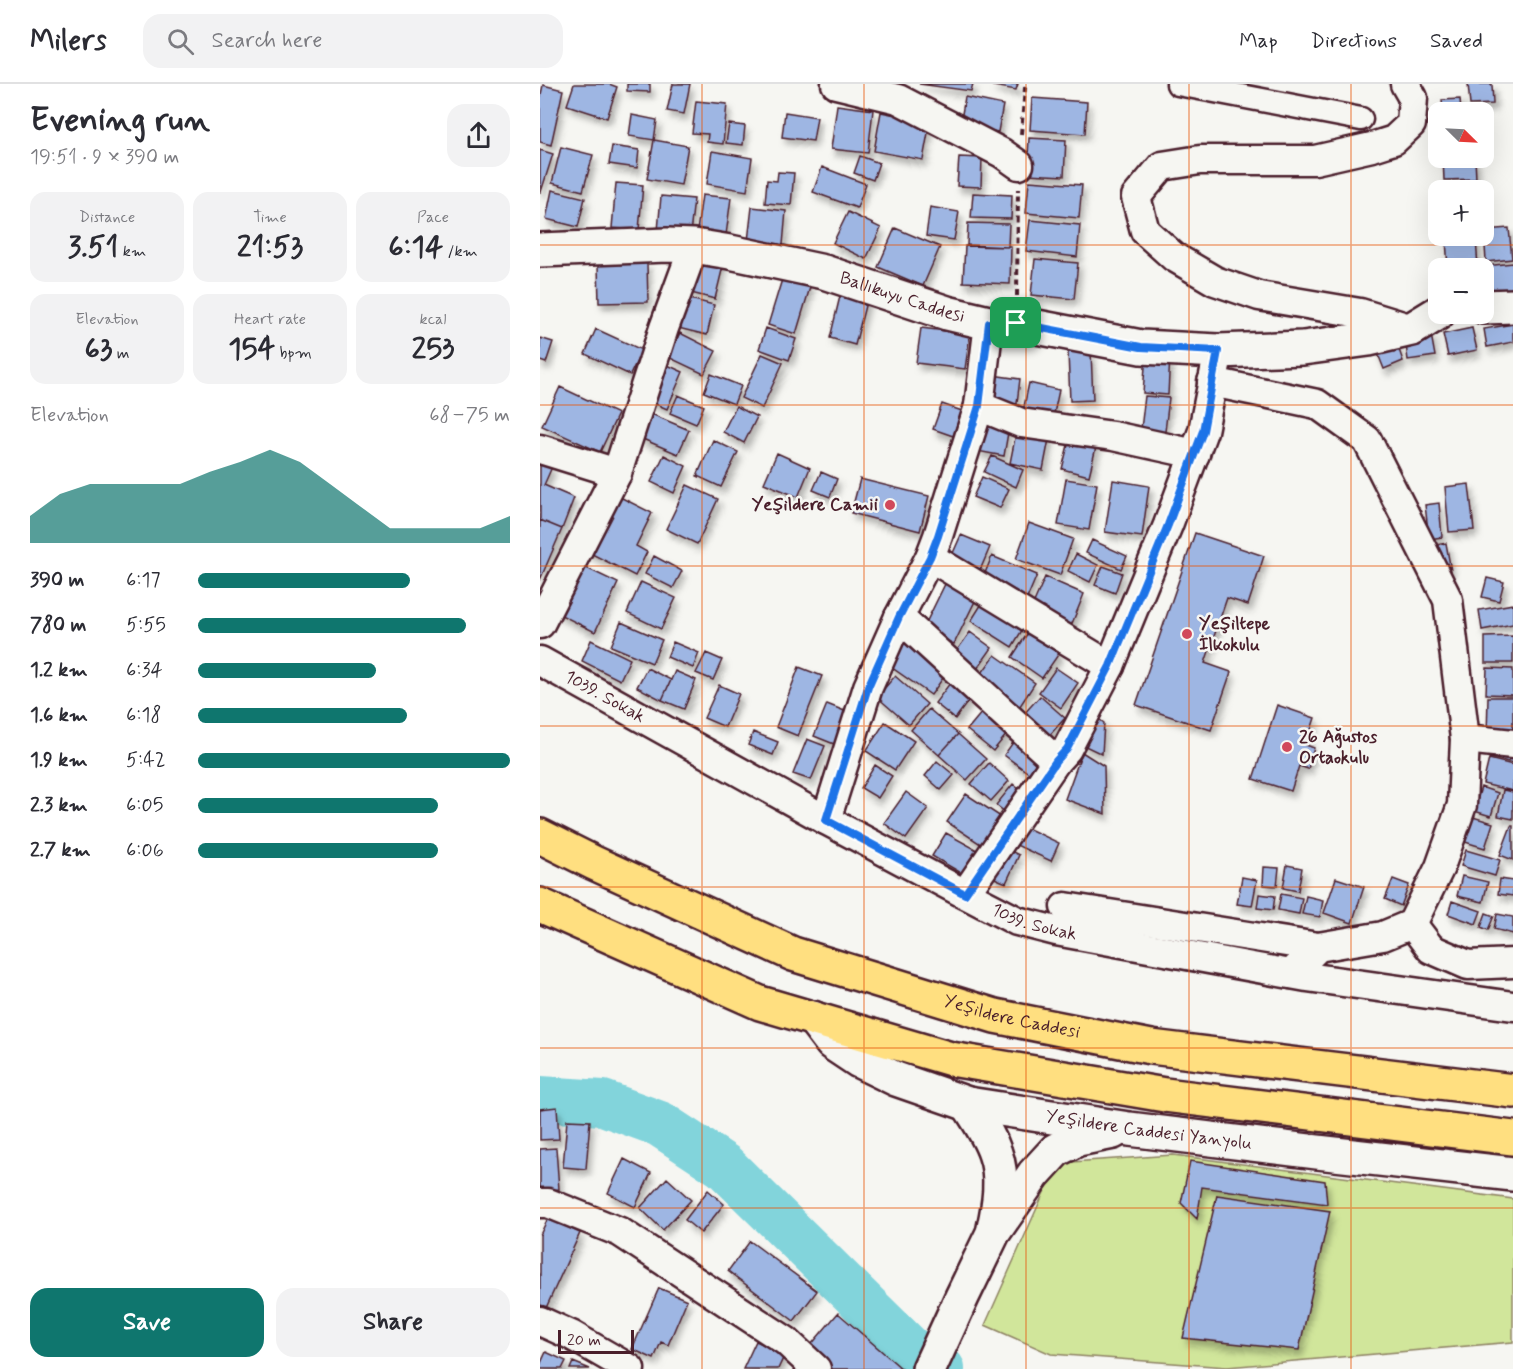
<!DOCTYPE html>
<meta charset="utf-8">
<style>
:root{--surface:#fff;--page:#f2f2f3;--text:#2b2b33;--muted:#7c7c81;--line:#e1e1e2;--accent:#0f766e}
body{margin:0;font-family:Mynerve,sans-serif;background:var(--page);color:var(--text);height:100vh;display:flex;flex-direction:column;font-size:22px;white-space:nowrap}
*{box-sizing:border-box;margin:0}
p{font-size:20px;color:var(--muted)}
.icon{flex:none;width:33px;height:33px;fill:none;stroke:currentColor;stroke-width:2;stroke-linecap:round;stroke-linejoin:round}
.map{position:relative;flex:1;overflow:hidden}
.sheet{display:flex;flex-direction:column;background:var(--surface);width:540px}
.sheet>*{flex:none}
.needle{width:39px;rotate:114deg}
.tools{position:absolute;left:888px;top:18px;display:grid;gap:12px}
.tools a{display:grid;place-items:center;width:66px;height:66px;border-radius:12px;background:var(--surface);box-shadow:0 6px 24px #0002;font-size:30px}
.scale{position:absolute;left:18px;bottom:15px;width:76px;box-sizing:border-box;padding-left:6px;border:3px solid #4a1f2b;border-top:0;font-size:16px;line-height:21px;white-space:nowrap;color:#4a1f2b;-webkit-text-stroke:4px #f6f6f2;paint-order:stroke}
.pin{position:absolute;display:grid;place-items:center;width:51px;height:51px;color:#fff;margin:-26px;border-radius:12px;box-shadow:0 3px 9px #0006}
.round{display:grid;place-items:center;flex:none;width:63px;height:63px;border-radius:18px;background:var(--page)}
.head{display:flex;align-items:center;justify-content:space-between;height:102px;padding:0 30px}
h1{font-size:33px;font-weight:700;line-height:45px}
.metrics{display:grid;grid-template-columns:repeat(3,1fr);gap:9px;height:102px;padding:6px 30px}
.metrics div{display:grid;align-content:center;border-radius:15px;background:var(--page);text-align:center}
.metrics b{font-size:30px;font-weight:700}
.metrics small{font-size:16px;font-weight:400}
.metrics p{font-size:16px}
.chart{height:168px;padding:12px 30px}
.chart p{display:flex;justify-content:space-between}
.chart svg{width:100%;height:108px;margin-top:6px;fill:var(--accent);opacity:.7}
.primary-button{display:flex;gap:12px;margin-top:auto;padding:12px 30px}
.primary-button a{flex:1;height:69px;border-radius:18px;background:var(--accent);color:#fff;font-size:24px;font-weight:700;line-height:69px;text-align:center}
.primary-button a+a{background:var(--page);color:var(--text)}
ul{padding:0 30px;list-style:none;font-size:20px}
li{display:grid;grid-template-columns:96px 72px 1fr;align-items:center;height:45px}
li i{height:15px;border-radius:8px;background:var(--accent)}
header{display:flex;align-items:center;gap:36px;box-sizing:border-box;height:84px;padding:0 30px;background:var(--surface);border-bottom:2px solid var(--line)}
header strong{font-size:28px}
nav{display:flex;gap:33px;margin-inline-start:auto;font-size:21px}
.search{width:420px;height:54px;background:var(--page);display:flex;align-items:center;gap:15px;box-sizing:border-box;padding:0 21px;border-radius:18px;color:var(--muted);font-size:22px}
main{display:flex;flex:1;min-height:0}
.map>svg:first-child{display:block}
.green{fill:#d1e69b;stroke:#8e8263;stroke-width:1.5}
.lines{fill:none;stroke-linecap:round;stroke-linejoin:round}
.river{stroke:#82d4db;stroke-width:46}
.building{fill:#9eb6e3;stroke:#4a1f2b;stroke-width:1.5;filter:url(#shadow)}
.pedestrian-casing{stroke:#4a1f2b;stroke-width:27}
.minor-casing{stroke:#4a1f2b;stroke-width:33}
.secondary-casing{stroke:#4a1f2b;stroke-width:38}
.trunk-casing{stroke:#4a1f2b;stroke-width:38}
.path{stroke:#4a1f2b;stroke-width:4;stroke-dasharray:6 4.5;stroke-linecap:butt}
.pedestrian{stroke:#f6f6f2;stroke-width:22}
.minor{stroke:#f6f6f2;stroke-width:28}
.secondary{stroke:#f6f6f2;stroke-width:33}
.trunk{stroke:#ffdf80;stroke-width:33}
.route-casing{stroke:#fff;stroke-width:12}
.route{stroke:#1a73e8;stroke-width:8}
.grid{fill:none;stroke:#e8590c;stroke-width:1.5;stroke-opacity:0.55}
.poi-dot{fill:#d1495b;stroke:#f6f6f2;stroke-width:2}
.labels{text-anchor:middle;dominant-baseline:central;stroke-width:5;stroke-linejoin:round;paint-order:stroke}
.street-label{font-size:18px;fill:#4a1f2b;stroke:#f6f6f2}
.poi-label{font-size:18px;font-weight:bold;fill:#4a1f2b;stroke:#f6f6f2;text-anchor:start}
</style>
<header>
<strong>Milers</strong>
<div class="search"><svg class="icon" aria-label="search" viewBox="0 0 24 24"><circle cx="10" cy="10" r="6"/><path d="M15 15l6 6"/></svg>Search here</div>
<nav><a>Map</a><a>Directions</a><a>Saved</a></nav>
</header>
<main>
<section class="sheet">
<div class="head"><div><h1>Evening run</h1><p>19:51 · 9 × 390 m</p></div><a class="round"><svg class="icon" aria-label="share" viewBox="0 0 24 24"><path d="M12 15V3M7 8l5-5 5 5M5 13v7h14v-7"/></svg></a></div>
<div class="metrics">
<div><p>Distance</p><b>3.51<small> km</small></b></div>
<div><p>Time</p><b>21:53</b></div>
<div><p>Pace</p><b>6:14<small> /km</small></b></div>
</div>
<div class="metrics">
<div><p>Elevation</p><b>63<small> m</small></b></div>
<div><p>Heart rate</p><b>154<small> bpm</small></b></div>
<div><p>kcal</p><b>253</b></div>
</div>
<div class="chart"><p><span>Elevation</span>68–75 m</p>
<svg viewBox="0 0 160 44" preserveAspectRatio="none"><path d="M0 44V33L10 24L20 20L30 20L40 20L50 20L60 15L70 11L80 6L90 11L100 20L110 29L120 38L130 38L140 38L150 38L160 33V44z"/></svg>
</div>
<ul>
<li><b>390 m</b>6:17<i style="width:68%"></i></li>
<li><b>780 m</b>5:55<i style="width:86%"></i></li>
<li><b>1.2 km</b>6:34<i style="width:57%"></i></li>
<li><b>1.6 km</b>6:18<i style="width:67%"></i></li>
<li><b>1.9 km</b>5:42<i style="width:100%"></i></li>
<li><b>2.3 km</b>6:05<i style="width:77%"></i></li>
<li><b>2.7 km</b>6:06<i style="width:77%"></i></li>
</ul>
<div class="primary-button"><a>Save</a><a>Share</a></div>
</section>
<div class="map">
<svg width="973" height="1285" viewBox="0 0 973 1285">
<defs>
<filter id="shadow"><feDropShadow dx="3.5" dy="6" stdDeviation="3" flood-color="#0004"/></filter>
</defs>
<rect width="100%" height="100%" fill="#f6f6f2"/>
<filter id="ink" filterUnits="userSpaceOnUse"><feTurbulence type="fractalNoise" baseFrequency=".0167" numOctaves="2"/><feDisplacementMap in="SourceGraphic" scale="12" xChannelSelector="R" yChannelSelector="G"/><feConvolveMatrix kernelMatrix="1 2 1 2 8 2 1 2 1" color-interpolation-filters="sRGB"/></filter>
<g filter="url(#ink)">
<path class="green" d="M633 1071 973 1115V1258L687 1283 511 1270 445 1241 517 1079Z"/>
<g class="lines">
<path class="river" d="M0 1015 63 1019 120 1040 184 1082 370 1265 402 1285"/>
</g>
<path class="building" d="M34 0H69L77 3 67 34 27 21Z
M87 0H110V8L87 7Z
M133 0H150L144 30 127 27Z
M379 0H433L431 7Z
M454 0H478L476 6 453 2Z
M928 0H952L953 20 930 21Z
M3 1 23 6 11 61 0 58V15Z
M425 13 463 21 458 48 420 41Z
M492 14 547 18 545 50 490 46Z
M920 15 921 28H903L902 16Z
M156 17 187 20 183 60 167 58 168 50 152 49Z
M297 21 333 26 328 69 291 65Z
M245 28 277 33 273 57 242 53Z
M341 28 390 38 383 76 334 67Z
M92 31 117 36 114 56 89 52Z
M189 40 205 42 203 61 186 59Z
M489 54 526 56 524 92 487 90Z
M114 56 148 62 141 101 107 95Z
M72 62 99 66 97 84 69 80Z
M21 63 53 71 43 107 12 99Z
M0 66 13 70 1 108H0Z
M172 67 212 74 207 107 167 100Z
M320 72 339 79 333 96 314 89Z
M419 73 442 74 441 103 417 102Z
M903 74H935L936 95 904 96Z
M282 83 326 100 317 124 273 108Z
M238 88 254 89 251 121 225 119 227 96 237 97Z
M489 97 542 101 539 134 486 129Z
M76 99 103 101 99 146 72 144Z
M935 99V106H907V100Z
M12 106 45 114 38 143 6 135Z
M433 109 472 111 471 135 431 134Z
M162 111 191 114 186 151 157 147Z
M121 112 154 115 150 150 118 147Z
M212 123 246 127 243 161 208 157Z
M390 123 419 128 414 156 386 152Z
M308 128 341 144 326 175 293 159Z
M490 136 540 141 537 173 486 167Z
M428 139 469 140 468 163 427 161Z
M355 144 400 163 383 202 338 183Z
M969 144 972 175 946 178 944 146Z
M936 154 938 184H908L906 156Z
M425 162 471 163 470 200 423 198Z
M156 171 184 178 175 215 147 208Z
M495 175 538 179 534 215 491 211Z
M107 179 108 218 59 219 58 181Z
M973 179V208L948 211 945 182Z
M243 192 271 200 256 250 228 241Z
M301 208 327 214 315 261 290 254Z
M146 214 174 221 167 251 138 244Z
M973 240V258L947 263 944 245Z
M226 244 256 255 249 276 219 265Z
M381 244 430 250 425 285 376 279Z
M932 244 937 266 908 272 903 250Z
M56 245 102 266 90 291 45 270Z
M140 249 176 267 164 290 128 273Z
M891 250 895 272 868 276 865 254Z
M0 254 13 258 6 279 0 277Z
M856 257 863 277 844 285 836 265Z
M551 267 553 316 530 317 528 268Z
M222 270 243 279 222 324 201 314Z
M606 270 630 271 628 311 603 309Z
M123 279 143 288 127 325 107 316Z
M171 290 201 302 194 320 164 308Z
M452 291 480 295 476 327 449 324Z
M489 299 519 306 512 339 482 332Z
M20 303 78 330 60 368 2 342Z
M138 311 164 322 156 340 130 329Z
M605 312 629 314 624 356 600 353Z
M402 320 422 327 413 352 393 345Z
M196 322 217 333 204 359 183 348Z
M109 329 149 346 138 370 98 353Z
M444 332 470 337 464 372 437 367Z
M477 344 510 350 503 386 470 379Z
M531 349 558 355 549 392 522 385Z
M173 356 198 368 181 403 157 392Z
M237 369 270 384 258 413 224 399Z
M124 371 146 382 134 409 111 398Z
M452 372 483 386 476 403 444 388Z
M0 378 12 383 4 401 34 414 22 445 0 436Z
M281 388 297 395 290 413 273 406Z
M442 393 469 405 460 424 433 413Z
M320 395 389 412 380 447 311 429Z
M526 395 557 400 549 446 518 441Z
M573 396 609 402 602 453 565 448Z
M929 400 934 446 909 448 905 403Z
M147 401 178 415 157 460 126 445Z
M72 409 112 429 96 462 107 468 95 492 44 466Z
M899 419 902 453 889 455 885 421Z
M0 436 22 445 0 496Z
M489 439 533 455 520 491 476 475Z
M655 449 724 472 708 521 687 514 665 579 691 588 671 646 596 621Z
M421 451 450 463 438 491 409 478Z
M552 456 587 472 581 485 546 469Z
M906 459 911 487 900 489 895 461Z
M536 470 558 481 550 498 528 487Z
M114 472 142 487 133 504 105 490Z
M452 472 497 491 486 517 441 499Z
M38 480 78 499 55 548 15 528Z
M563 482 582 489 575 509 555 501Z
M505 493 544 510 531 542 491 525Z
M947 494 964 498 959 517 942 513Z
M407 496 438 511 414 560 383 545Z
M101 498 136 514 121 545 87 529Z
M446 513 487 538 472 563 431 537Z
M973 520V540L942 546 939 526Z
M81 538 122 556 112 579 71 562Z
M489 547 520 568 502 594 472 573Z
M430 548 452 564 437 585 415 569Z
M973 552V579H945V553Z
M51 556 90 575 80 596 42 577Z
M365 557 408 587 391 611 348 581Z
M133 558 159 569 153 584 127 573Z
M166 569 182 576 173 596 156 589Z
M455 571 495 599 480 622 439 593Z
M259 583 282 592 258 652 236 643Z
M107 584 131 596 122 616 97 603Z
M516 584 538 599 521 624 499 608Z
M947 584 973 585V611L946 610Z
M135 587 156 596 144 625 122 616Z
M355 592 387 620 369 641 337 613Z
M410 599 430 615 415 635 395 619Z
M179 601 199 610 185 643 164 634Z
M500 612 525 634 507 654 482 632Z
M948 613H973V654L947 653Z
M287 620 307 628 294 660 274 652Z
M737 621 775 634 766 661 774 664 768 685 759 682 751 707 713 695Z
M447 622 472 644 453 667 427 646Z
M389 625 418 650 399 671 371 646Z
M555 632 564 639 562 670 541 660Z
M345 638 374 657 355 686 326 667Z
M213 648 238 658 233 671 208 661Z
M418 650 446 675 427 696 399 671Z
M479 650 510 671 494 693 464 671Z
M267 655 285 662 271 696 253 690Z
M950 661 973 667V679L947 673Z
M542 668 564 682 565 730 525 715Z
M949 675 973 681V707L943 700Z
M397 677 414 691 401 706 385 692Z
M449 679 469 697 451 717 431 700Z
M335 681 352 692 338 714 321 704Z
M473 700 485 710 469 731 456 721Z
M941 703 958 709 951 732 934 727Z
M963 706 973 708V735L958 732Z
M366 708 388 724 366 755 344 739Z
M426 710 464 735 445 763 407 738Z
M933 733 953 739 945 764 925 758Z
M971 742H973V776L960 771Z
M485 743 519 759 511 777 476 761Z
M406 749 437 766 423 790 392 772Z
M463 763 479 771 466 799 450 792Z
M926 766 960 776 955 792 921 782Z
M747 781 762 784 758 807 743 804Z
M724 783 739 784 737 802 723 801Z
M922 792 948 798 943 818 917 812Z
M702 793 717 796 712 822 697 820Z
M796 794 824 803 812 839 784 829Z
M853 795 869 801 861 822 845 815Z
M960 795 973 797V812L958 810Z
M719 810 735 812 733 826 717 824Z
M741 810 762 814 759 830 738 826Z
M766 812 783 816 780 833 762 830Z
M912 817 941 827 936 840 908 830Z
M946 829 954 832 948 846 941 843Z
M957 830 973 833V850L954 845Z
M17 1023 19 1055 0 1056V1025Z
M27 1036 50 1037 46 1085 23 1083Z
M16 1064 19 1105 0 1107V1065Z
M84 1075 111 1089 95 1123 68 1109Z
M650 1077 785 1097 787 1120 662 1103 657 1135 641 1119Z
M127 1094 151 1116 123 1146 100 1124Z
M168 1106 184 1120 161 1149 145 1136Z
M677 1111 790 1127 759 1266 643 1254Z
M8 1134 40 1149 6 1224 0 1221V1151Z
M210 1157 277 1207 254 1237 188 1187Z
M119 1204 147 1216 128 1261 121 1258 114 1275 92 1265Z
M298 1229 362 1285H285L265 1268Z
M216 1257 245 1270 238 1285H203Z
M6 1268 26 1277 22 1285H0V1281Z
M33 1278 50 1285H30Z"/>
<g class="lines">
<defs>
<path id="pedestrian" d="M638 0 821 35"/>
<g id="minor">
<path d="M296 0 358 15 462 69 479 81"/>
<path d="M865 0 873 14 871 40 854 56 832 63 775 76H660L622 82 596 113 605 147 634 173 675 197 719 212 820 229 872 245"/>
<path d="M672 298 777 320 827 356 908 516 925 655 922 721 900 783 872 840 843 852 778 863 751 890"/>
<path d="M439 322 481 339 573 352 655 370"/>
<path d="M0 365 77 389"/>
<path d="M390 473 570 582"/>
<path d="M359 533 516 677"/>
<path d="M0 540 77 389 124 244 154 162"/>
<path id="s1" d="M0 577 286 736 425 810 477 837 516 847 767 893 973 922"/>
<path d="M925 655 973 660"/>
<path d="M286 736 328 603 359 533 390 473 398 452 439 322 449 239"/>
<path d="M425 810 516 677 527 665 570 582 628 441 663 347 676 281"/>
<path d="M525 823 778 863"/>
<path d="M872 840 891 865 928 881 973 879"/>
<path d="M0 1119H8L80 1148 246 1257 276 1285"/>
<path d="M0 1237 31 1251 90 1285"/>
</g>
<g id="secondary">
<path id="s2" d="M0 166 127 161 154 162 190 168 284 188 407 229 449 239H476L601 263 678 267 763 264 829 255 872 245 898 229"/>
<path d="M944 223 973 222"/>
<path id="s3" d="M273 934 292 959 319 977 356 995 428 1020 589 1045 777 1068 973 1090"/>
<path d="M428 1020C438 1036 449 1051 455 1069 464 1093 459 1121 454 1144"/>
<path d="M389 1285 422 1213 453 1149 494 1090 516 1066 538 1055 573 1048"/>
</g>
<g id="trunk">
<path id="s4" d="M0 752 54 779 253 870 455 932 611 963 973 1007"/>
<path d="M0 821 220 919 411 975 625 1011 973 1054"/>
</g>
</defs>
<use href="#pedestrian" class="pedestrian-casing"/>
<use href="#minor" class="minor-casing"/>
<use href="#secondary" class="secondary-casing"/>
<use href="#trunk" class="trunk-casing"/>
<path class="path" d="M481 50 485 4 487 0
M477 212 478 105"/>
<use href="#pedestrian" class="pedestrian"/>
<use href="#minor" class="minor"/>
<use href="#secondary" class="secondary"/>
<use href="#trunk" class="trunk"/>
</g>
</g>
<g class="lines" filter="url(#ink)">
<defs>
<path id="route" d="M449 239H476L601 263 678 267 663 347 628 441 570 582 527 665 516 677 425 810 286 736 328 603 359 533 390 473 398 452 439 322Z"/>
</defs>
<use href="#route" class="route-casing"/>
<use href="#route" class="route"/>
</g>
<path class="grid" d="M162 0V1285M324 0V1285M486 0V1285M649 0V1285M811 0V1285M0 161H973M0 321H973M0 482H973M0 642H973M0 803H973M0 964H973M0 1124H973"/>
<g class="poi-dot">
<circle cx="350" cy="421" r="6"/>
<circle cx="647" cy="550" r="6"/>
<circle cx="747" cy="663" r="6"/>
</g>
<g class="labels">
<g class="street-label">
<text stroke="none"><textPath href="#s2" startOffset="369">Ballıkuyu Caddesi</textPath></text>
<text stroke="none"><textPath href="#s1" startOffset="74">1039. Sokak</textPath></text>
<text stroke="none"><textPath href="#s1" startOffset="560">1039. Sokak</textPath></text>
<text stroke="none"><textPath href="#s4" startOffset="507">Yeşildere Caddesi</textPath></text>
<text stroke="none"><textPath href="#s3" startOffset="364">Yeşildere Caddesi Yanyolu</textPath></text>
</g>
<g class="poi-label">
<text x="338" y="421" text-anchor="end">Yeşildere Camii</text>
<text x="659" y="540">Yeşiltepe<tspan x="659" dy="21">İlkokulu</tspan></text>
<text x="759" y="653">26 Ağustos<tspan x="759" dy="21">Ortaokulu</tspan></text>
</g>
</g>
</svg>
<div class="tools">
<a><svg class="needle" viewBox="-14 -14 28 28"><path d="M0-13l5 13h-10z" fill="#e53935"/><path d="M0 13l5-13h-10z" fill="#7c7c81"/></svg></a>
<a>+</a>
<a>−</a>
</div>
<div class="scale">20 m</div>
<div class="pin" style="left:476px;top:239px;background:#1e9e55"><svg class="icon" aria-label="arrive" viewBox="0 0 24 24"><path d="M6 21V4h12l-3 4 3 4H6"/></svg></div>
</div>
</main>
